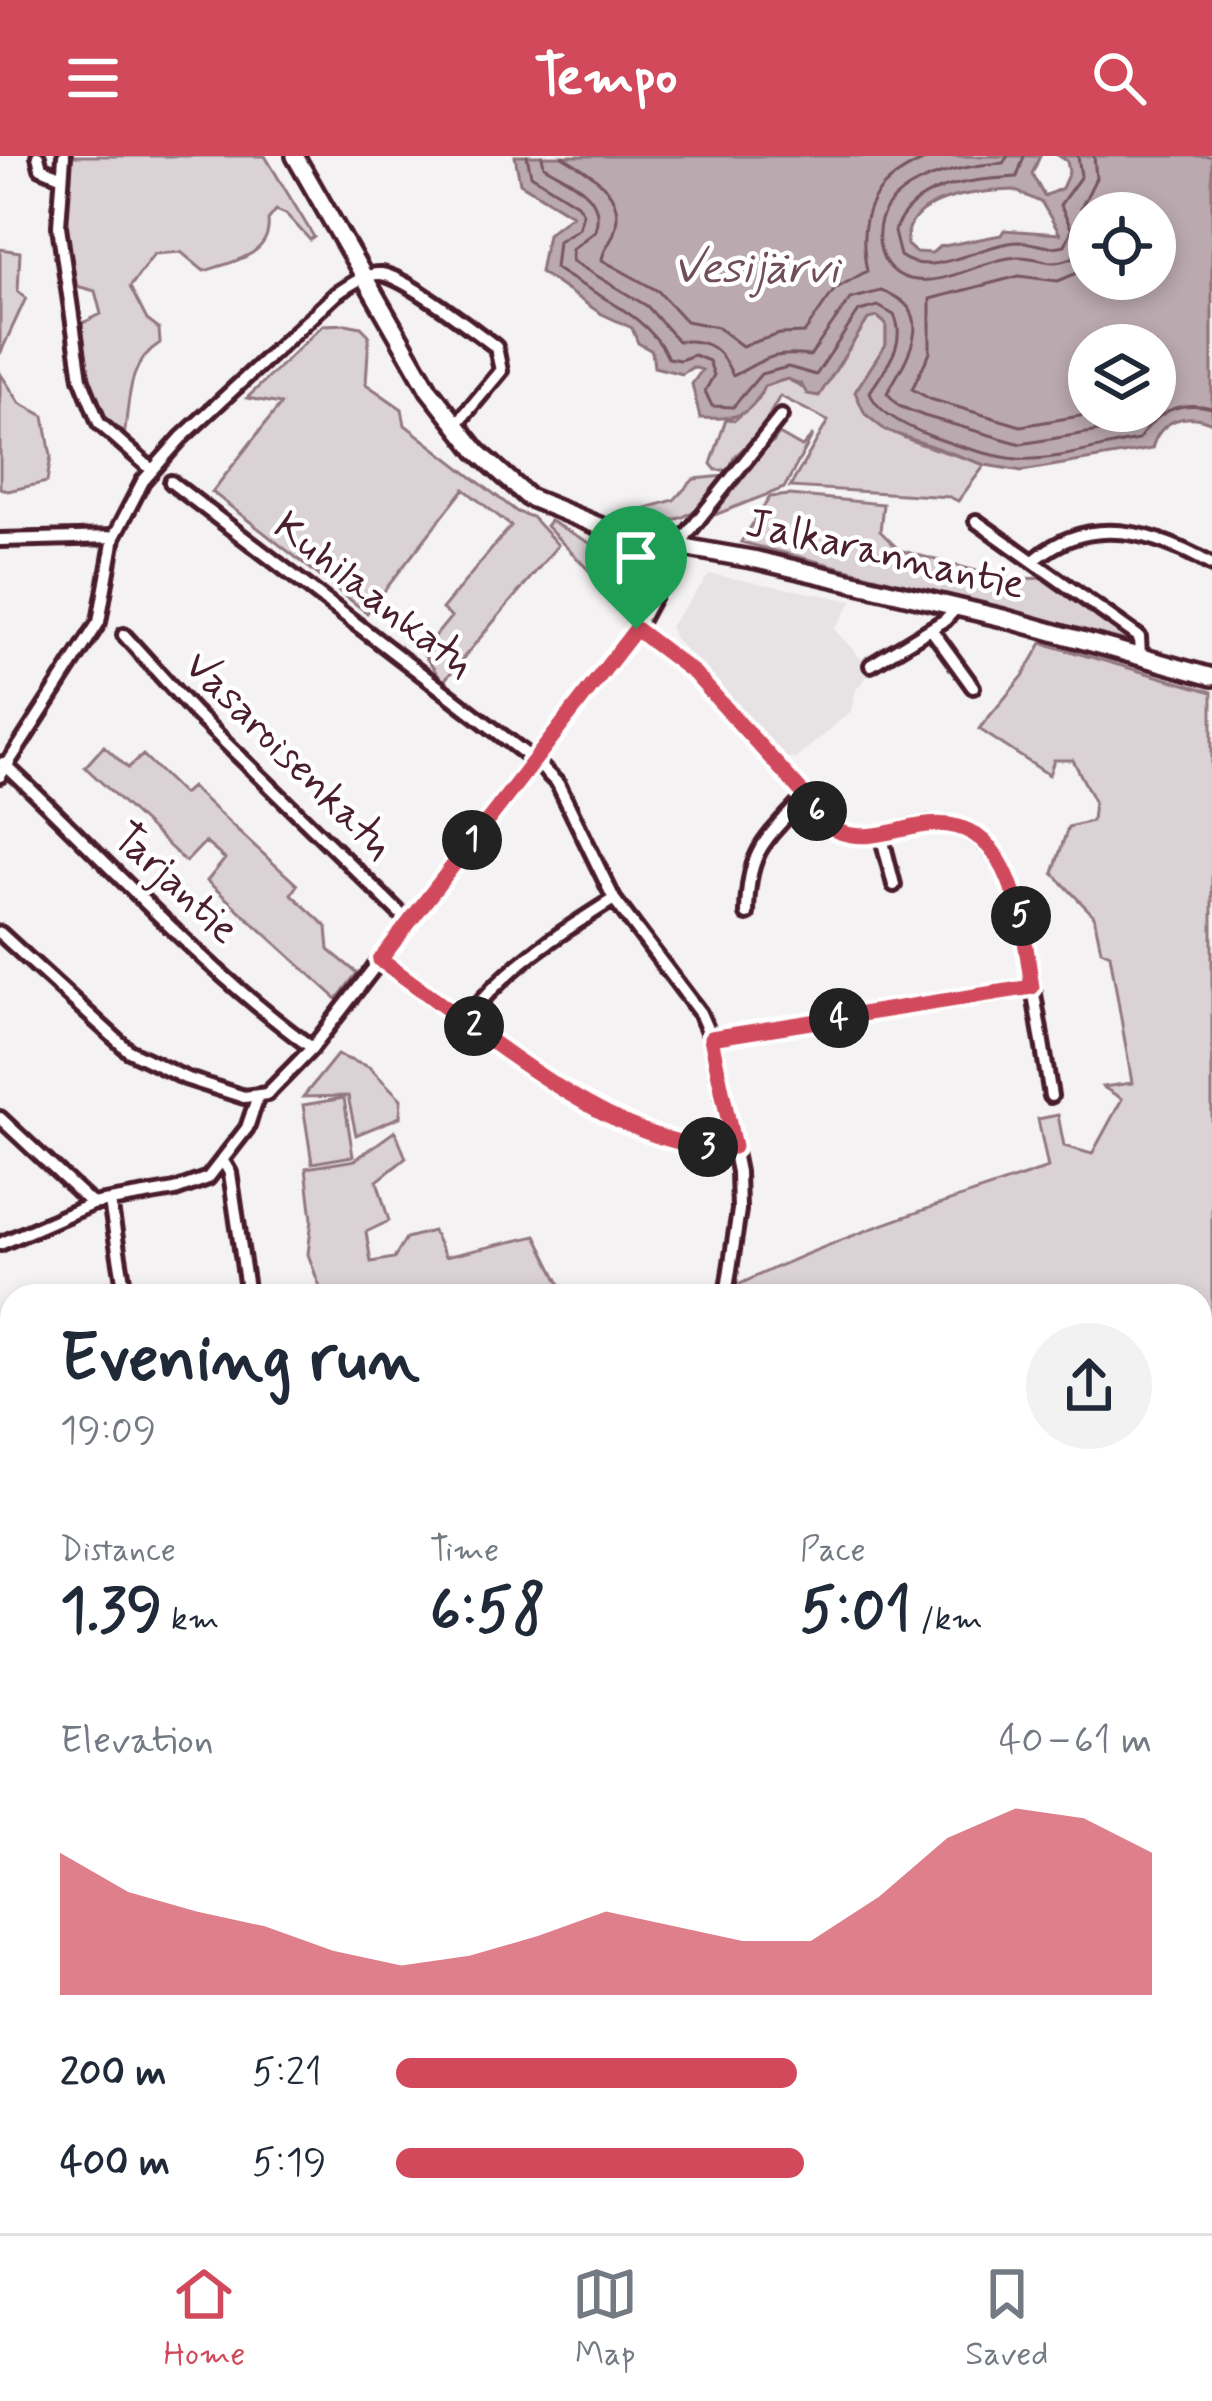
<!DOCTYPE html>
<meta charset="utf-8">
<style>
:root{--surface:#fff;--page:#f2f2f3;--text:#1f2937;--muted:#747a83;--line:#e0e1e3;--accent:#d1495b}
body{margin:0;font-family:Mynerve,sans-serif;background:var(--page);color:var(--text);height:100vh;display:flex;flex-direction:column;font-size:45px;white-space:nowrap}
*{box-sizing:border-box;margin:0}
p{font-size:39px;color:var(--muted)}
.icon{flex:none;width:66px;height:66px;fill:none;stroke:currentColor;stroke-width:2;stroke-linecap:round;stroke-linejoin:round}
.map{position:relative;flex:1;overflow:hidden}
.panel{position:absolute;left:0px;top:1128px;width:1212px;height:951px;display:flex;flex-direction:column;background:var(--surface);border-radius:36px 36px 0 0;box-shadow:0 6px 18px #0003}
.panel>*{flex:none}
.buttons{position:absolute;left:1068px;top:36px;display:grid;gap:24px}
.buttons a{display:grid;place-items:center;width:108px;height:108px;border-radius:50%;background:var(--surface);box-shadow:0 6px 18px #0003;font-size:60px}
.pin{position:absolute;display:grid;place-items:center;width:102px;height:102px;color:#fff;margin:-123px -51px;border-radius:50% 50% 50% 0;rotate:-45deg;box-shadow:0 0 12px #0007}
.pin .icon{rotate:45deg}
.km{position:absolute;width:60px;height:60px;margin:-30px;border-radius:50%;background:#222;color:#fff;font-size:33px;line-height:60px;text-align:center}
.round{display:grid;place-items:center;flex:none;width:126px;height:126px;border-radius:63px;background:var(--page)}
.overview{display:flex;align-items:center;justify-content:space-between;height:204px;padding:0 60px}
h1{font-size:66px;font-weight:700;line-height:90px}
.stats{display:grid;grid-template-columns:repeat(3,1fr);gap:18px;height:204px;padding:12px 60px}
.stats div{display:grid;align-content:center}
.stats b{font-size:60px;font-weight:700}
.stats small{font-size:33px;font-weight:400}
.stats p{font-size:33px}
.chart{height:336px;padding:24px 60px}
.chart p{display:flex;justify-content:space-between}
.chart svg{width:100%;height:216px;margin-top:12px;fill:var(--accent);opacity:.7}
ul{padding:0 60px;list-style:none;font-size:39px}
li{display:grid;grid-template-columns:192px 144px 1fr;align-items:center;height:90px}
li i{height:30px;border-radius:15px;background:var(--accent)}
header{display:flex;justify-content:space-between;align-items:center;height:156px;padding:0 60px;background:var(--accent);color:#fff;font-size:54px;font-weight:700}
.tab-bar{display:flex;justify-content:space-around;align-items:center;height:168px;border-top:3px solid var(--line);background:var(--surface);font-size:33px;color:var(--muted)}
.tab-bar a{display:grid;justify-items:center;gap:6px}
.tab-bar .selected{color:var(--accent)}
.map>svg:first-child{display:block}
.built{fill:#e7e2e3}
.green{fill:#dbd2d5;stroke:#927880;stroke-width:3}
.water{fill:#baa9ae;stroke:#8d727a;stroke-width:3;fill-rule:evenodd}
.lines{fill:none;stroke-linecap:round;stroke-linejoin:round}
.shore{stroke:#77565f;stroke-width:3}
.minor-casing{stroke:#4a1f2b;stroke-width:20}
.secondary-casing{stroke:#4a1f2b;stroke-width:24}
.primary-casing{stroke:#4a1f2b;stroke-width:26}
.minor{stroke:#fff;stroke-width:10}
.secondary{stroke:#fff;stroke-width:15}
.primary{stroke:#fff;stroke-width:16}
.route-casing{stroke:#fff;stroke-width:24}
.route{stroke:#d1495b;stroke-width:15}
.labels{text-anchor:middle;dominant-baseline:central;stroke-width:9;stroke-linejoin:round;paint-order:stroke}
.street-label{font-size:42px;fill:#4a1f2b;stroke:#fff}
.water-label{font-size:45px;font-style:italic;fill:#714f59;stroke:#fff}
</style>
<header><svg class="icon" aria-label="menu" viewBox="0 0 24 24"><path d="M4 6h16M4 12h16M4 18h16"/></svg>Tempo<svg class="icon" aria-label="search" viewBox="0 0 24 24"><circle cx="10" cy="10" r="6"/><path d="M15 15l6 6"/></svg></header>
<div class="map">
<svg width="1212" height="2077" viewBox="0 0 1212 2077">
<rect width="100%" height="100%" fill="#f4f2f2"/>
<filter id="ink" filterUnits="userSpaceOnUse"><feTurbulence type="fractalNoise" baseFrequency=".00833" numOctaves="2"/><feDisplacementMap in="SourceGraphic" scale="24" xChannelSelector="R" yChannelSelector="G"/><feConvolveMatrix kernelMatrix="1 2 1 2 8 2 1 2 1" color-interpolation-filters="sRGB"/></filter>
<g filter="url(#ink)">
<path class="built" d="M710 418 853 445 834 473 872 515 856 533 851 555 795 603 780 601 675 482 670 470Z
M0 1904 12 1908V2067H437L434 2077H0Z
M457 2067H633L664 2077H454Z"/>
<path class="green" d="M72 0H265L314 81 310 84 286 58 276 54 268 64C272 99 233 106 204 115L181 96 154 98 130 131 147 164 159 173 160 187C126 208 130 245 124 281 86 253 92 210 79 169L101 158 95 135 73 129 64 48Z
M0 93 20 96 18 135 26 142 0 198Z
M878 161 886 168V188L856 236C877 286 938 291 985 309L958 345 950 341 790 331 828 265 780 240 758 279 734 301 729 314H716L711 308 726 263 735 264 759 242 764 230 787 223 818 239 869 162Z
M346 168 361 171 369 179 366 228 402 253 405 269 517 356 532 361 558 389 443 526 422 496 451 461 442 453 511 370 464 333 367 457 212 336 281 248 247 242 323 169Z
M0 217 20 247 44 260 51 300 47 326 8 335 0 332Z
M779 278 802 291 813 279 784 332 712 360 766 284 773 287Z
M725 320C687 374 674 366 613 362L674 344 694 323Z
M790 339 883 348 880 375 899 394 1006 423 1049 422 1122 475 1127 485 741 386 770 341Z
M550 365 597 391 652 412 636 454 629 456 546 370Z
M1042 487 1212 536V1268L1200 1297V1140H737L740 1128C839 1080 944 1047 1048 1012L1038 963 1058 959 1064 990 1092 998 1122 943 1103 931 1132 927 1110 798 1101 794 1094 760 1053 717 1068 671 1092 665 1094 645 1073 604H1054L1049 619 979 573 1023 520Z
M104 590 128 612 143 599 183 638 191 631 297 729 291 738 327 771 329 794 357 817 337 843 207 725 225 703 205 686 186 706 85 611Z
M337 899 369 911 401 943 400 961 356 979 348 940 303 941Z
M344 942 353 1000 312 1007 303 949Z
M395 975 406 1002 377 1025 389 1065 366 1076 371 1106 394 1102 406 1082 433 1075 445 1101 536 1080 566 1140H323L308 1098 312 1063 306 1012 355 1004Z
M0 1341 12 1349V1761H0Z
M1212 1417V1675L1200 1682V1422Z"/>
<path class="water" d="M515 0H1040L1032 18 1044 40 1062 32 1069 16 1067 5 1059 0H1212V267C1186 255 1159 264 1152 293L1022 315 985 309 885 274 865 258 855 236 886 188V168L878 161 868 163 819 240 807 238 801 228 787 223 764 230C750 263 733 263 700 262L692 228 702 214 693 211 682 218 654 211 652 195 638 187 632 172 600 157 540 116 547 78 572 59 520 27ZM1014 34 1042 47 1060 78 1004 74 1001 79 939 91 932 97 915 96 907 89C903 40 980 35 1014 34ZM1089 57H1155V123H1089ZM1089 189H1155V255H1089Z"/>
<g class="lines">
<path class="shore" d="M527 0 531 19 577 48 583 57 579 72 558 85 555 112C594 140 649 158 668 202L680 204 694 199 709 205 714 219 705 235 712 250 733 251 761 218 788 211 816 219 859 155 878 150 894 159C908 188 885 212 870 236 879 271 983 300 1018 303 1056 305 1101 290 1138 284 1157 256 1177 244 1212 252
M542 0 544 10C570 26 607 38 595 75L572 93V105L647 150 678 185C710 183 721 193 733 220 765 204 769 195 810 200L850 143 881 135C941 153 907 203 887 237L899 250 924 260 1021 288 1128 270 1141 255
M562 0C591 18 628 37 614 77 610 89 603 93 602 104L658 135 686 165 717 171 742 190 780 178 804 177 835 133 867 115C855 54 875 22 935 0
M1008 0 1003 7C959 9 867 27 880 91 883 107 894 119 910 123 946 131 982 103 1018 101 1040 100 1047 112 1072 102L1087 81 1081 52 1096 22 1094 0
M1024 0 1017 21C973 24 912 27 894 76L900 100C933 124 982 87 1018 86 1036 86 1046 94 1065 89L1072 74 1060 49 1081 20 1078 0
M1089 112 1058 125 1019 120 930 143V196L912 233 930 243 1021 270 1109 255"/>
<defs>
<path id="minor" d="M38 0 41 12 60 20
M64 0 59 70 81 222 99 267 151 313
M171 326 535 605 558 628 614 743 700 857 711 882 738 1016 739 1054 726 1140
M976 365 1139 481 1140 500
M0 384 114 381
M1036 403C1090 357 1155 376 1212 409
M636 473 694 517 837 675C867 686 892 673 922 669 980 661 1006 706 1020 754L1051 940
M931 473 973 531
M124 479 194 556 408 765
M871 509 945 464 957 451
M3 607C105 702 199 810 312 892
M0 620 99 466 114 381 143 325 181 282 336 138C349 130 365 117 381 118 406 121 473 174 496 191L501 215 455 270
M881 678 894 729
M747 758C748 696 762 687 803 643
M0 777 129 895 185 922 244 941 267 938 312 892 636 473 687 378 781 260
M380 804C473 867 616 1001 734 991
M465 864C506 811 557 779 614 743
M711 882 1032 831
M0 962 92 1048
M223 1005 230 1017 248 1140
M110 1046 124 1131 117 1140
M0 1088 92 1048 175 1034 208 1022 247 972 258 940
M0 1253 12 1242
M0 1265 12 1278"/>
<path id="secondary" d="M295 0 429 234 477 295 528 341 626 381 757 404 1003 462 1212 521"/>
<path id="primary" d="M0 1839 12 1842
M0 1858 12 1862
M733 2067 775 2077
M824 2067 895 2077
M1161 2077 1195 2067"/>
</defs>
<use href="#minor" class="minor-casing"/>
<use href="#secondary" class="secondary-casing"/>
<use href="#primary" class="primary-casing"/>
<use href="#minor" class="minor"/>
<use href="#secondary" class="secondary"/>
<use href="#primary" class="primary"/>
</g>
</g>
<g class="lines" filter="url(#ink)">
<defs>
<path id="route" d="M636 473 694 517 837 675C865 686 891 675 920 670 1013 653 1022 766 1032 831L711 882 734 991C618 1001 472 866 380 804Z"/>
</defs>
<use href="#route" class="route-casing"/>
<use href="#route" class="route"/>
</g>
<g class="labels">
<g class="street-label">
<text transform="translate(885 399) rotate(13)">Jalkarannantie</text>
<text transform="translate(373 440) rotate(38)">Kuhilaankatu</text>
<text transform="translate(288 600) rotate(45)">Vasaroisenkatu</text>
<text transform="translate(175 728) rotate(43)">Tarjantie</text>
</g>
<g class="water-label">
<text x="756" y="113">Vesijärvi</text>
</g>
</g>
</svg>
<div class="buttons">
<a><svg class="icon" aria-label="locate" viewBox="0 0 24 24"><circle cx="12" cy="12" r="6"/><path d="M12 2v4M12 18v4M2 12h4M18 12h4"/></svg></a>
<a><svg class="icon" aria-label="layers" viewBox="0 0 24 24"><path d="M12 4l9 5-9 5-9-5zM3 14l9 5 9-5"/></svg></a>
</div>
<div class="pin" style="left:636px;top:473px;background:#1e9e55"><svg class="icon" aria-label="arrive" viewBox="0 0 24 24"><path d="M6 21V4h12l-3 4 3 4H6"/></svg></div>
<b class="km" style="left:472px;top:684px">1</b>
<b class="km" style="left:474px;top:870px">2</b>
<b class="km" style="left:708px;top:991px">3</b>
<b class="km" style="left:839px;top:862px">4</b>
<b class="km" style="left:1021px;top:760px">5</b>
<b class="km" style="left:817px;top:655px">6</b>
<section class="panel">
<div class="overview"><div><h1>Evening run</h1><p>19:09</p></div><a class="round"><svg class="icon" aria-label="share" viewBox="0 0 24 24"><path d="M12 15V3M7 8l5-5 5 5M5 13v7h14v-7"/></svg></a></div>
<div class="stats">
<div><p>Distance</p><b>1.39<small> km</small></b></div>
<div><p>Time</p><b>6:58</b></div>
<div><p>Pace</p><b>5:01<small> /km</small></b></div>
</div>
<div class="chart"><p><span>Elevation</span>40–61 m</p>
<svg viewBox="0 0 160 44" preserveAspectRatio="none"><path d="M0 44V15L10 23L20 27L30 30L40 35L50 38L60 36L70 32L80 27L90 30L100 33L110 33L120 24L130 12L140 6L150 8L160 15V44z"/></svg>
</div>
<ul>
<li><b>200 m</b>5:21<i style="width:53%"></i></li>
<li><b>400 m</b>5:19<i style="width:54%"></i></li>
</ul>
</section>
</div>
<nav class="tab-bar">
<a class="selected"><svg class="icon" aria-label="home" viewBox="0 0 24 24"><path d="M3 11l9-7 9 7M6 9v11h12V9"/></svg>Home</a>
<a><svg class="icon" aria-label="map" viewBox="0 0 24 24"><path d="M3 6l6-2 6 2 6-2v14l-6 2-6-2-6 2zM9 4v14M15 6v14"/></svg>Map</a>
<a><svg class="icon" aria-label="saved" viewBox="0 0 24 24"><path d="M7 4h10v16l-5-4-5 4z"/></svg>Saved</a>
</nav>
